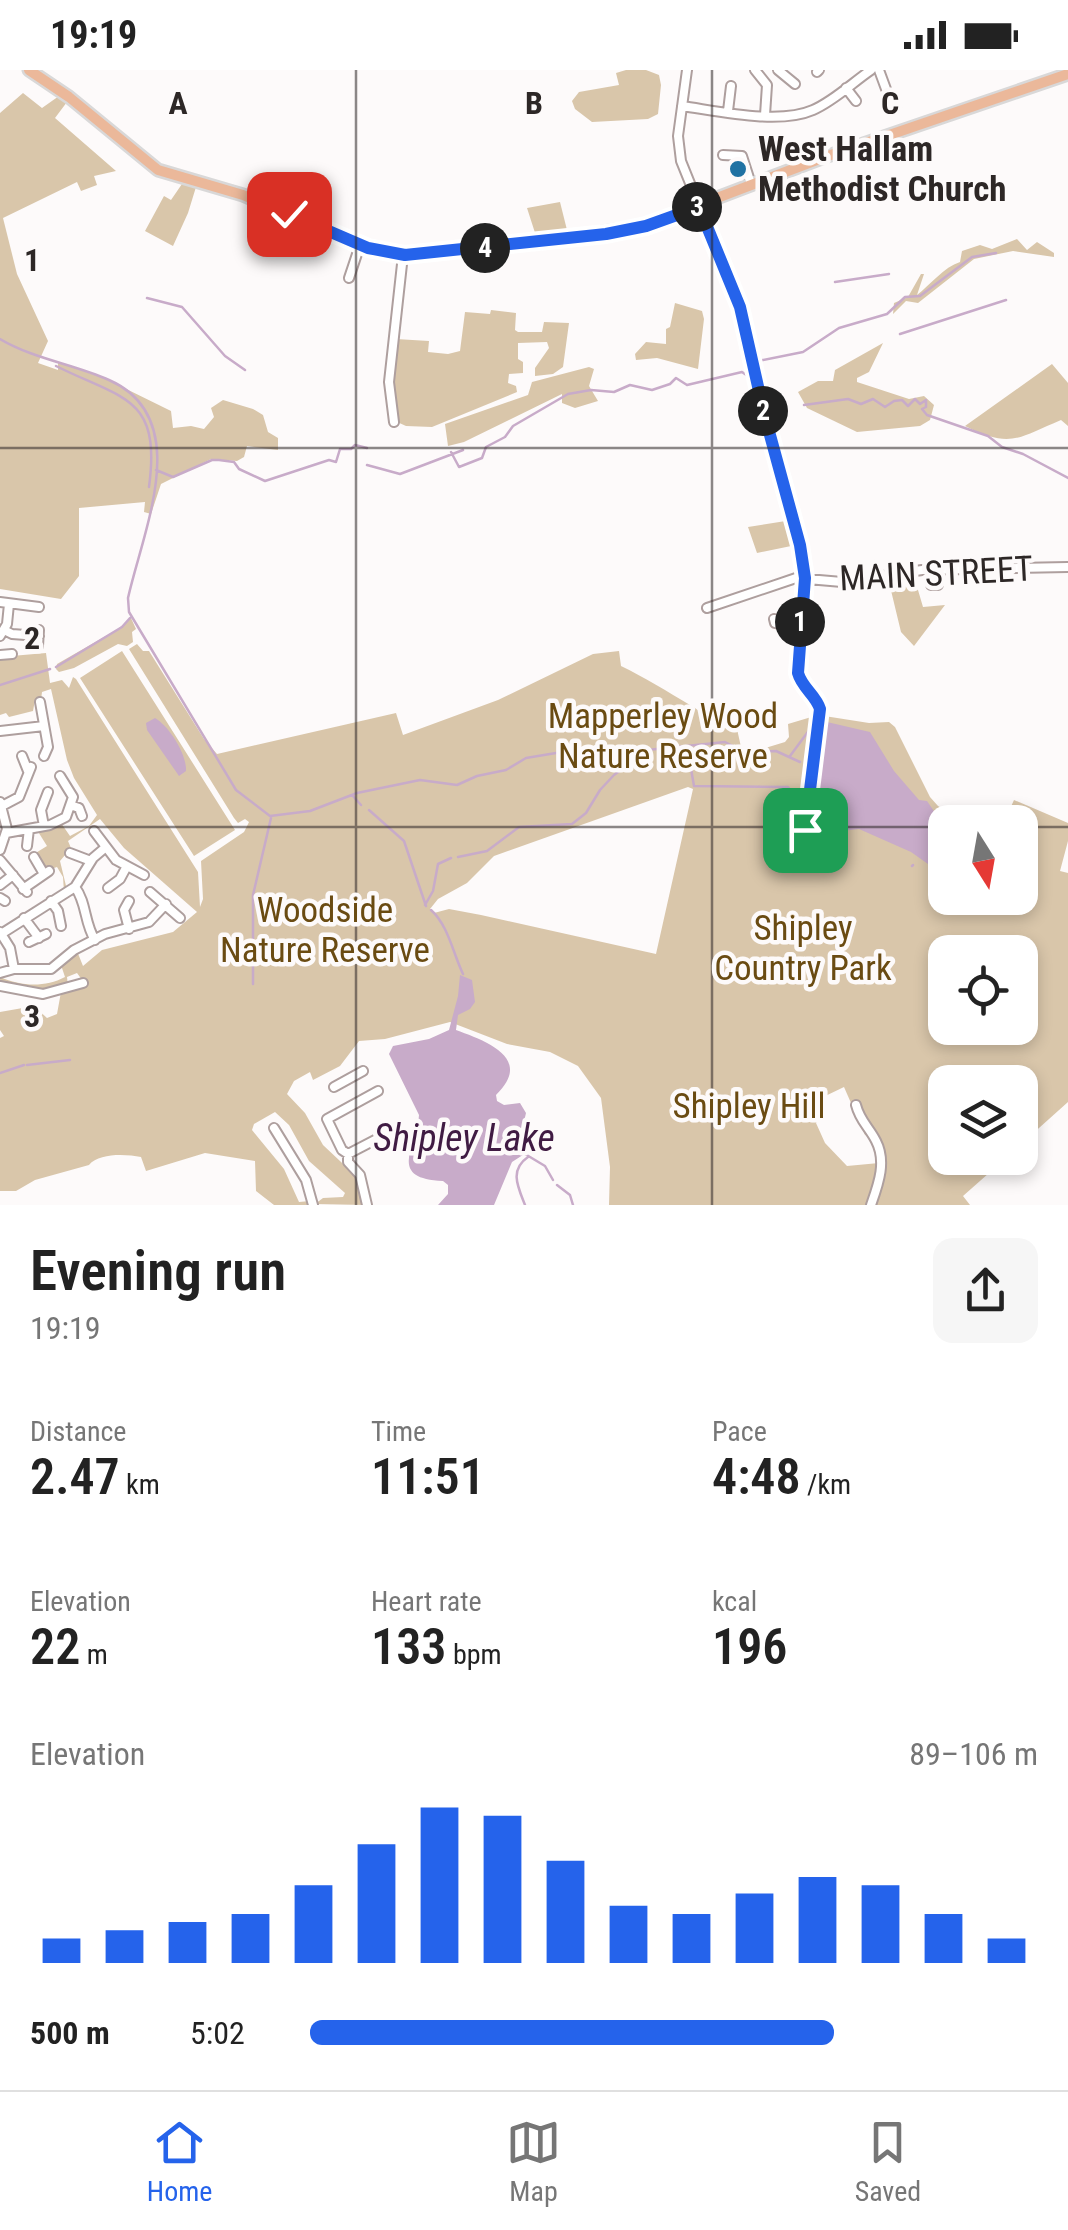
<!DOCTYPE html>
<meta charset="utf-8">
<style>
:root{--surface:#fff;--page:#f6f6f6;--text:#222;--muted:#767676;--line:#e0e0e0;--accent:#2563eb}
body{margin:0;font-family:"Roboto Condensed",sans-serif;background:var(--page);color:var(--text);height:100vh;display:flex;flex-direction:column;font-size:38px;white-space:nowrap}
*{box-sizing:border-box;margin:0}
p{font-size:32px;color:var(--muted)}
.icon{flex:none;width:55px;height:55px;fill:none;stroke:currentColor;stroke-width:2;stroke-linecap:round;stroke-linejoin:round}
.map{position:relative;height:1135px;overflow:hidden}
.details{display:flex;flex-direction:column;background:var(--surface);flex:1}
.details>*{flex:none}
.needle{width:65px;rotate:169deg}
.buttons{position:absolute;left:928px;top:735px;display:grid;gap:20px}
.buttons a{display:grid;place-items:center;width:110px;height:110px;border-radius:20px;background:var(--surface);box-shadow:0 5px 15px #0003;font-size:50px}
.pin{position:absolute;display:grid;place-items:center;width:85px;height:85px;color:#fff;margin:-42px;border-radius:20px;box-shadow:0 5px 15px #0006}
.km{position:absolute;width:50px;height:50px;margin:-25px;border-radius:50%;background:#222;color:#fff;font-size:28px;line-height:50px;text-align:center}
.round{display:grid;place-items:center;flex:none;width:105px;height:105px;border-radius:20px;background:var(--page)}
.summary{display:flex;align-items:center;justify-content:space-between;height:170px;padding:0 30px}
h1{font-size:55px;font-weight:600;line-height:75px}
.stats{display:grid;grid-template-columns:repeat(3,1fr);gap:15px;height:170px;padding:10px 30px}
.stats div{display:grid;align-content:center}
.stats b{font-size:50px;font-weight:600}
.stats small{font-size:28px;font-weight:400}
.stats p{font-size:28px}
.chart{height:280px;padding:20px 30px}
.chart p{display:flex;justify-content:space-between}
.chart svg{width:100%;height:180px;margin-top:10px;stroke:var(--accent);stroke-width:6}
ul{padding:0 30px;list-style:none;font-size:32px}
li{display:grid;grid-template-columns:160px 120px 1fr;align-items:center;height:75px}
li i{height:25px;border-radius:12px;background:var(--accent)}
.status{display:flex;justify-content:space-between;align-items:center;height:70px;padding:0 50px;background:var(--surface);direction:ltr}
.status svg{height:28px;fill:currentColor}
.tabs{display:flex;justify-content:space-around;align-items:center;height:140px;border-top:2px solid var(--line);background:var(--surface);font-size:28px;color:var(--muted)}
.tabs a{display:grid;justify-items:center;gap:5px}
.tabs .current{color:var(--accent)}
.map>svg:first-child{display:block}
.green{fill:#d9c6aa;fill-rule:evenodd}
.water{fill:#c8abc9}
.lines{fill:none;stroke-linecap:round;stroke-linejoin:round}
.stream{stroke:#c8abc9;stroke-width:2.5}
.minor-casing{stroke:#ae9f9e;stroke-width:12}
.major-casing{stroke:#d9d8d8;stroke-width:15}
.minor{stroke:#fff;stroke-width:8}
.major{stroke:#ebb89a;stroke-width:10}
.route-casing{stroke:#fff;stroke-width:20}
.route{stroke:#2563eb;stroke-width:12}
.grid{fill:none;stroke:#2d2726;stroke-width:2.5;stroke-opacity:0.55}
.poi-dot{fill:#2072a3;stroke:#fdfafa;stroke-width:4}
.labels{text-anchor:middle;dominant-baseline:central;stroke-width:9;stroke-linejoin:round;paint-order:stroke}
.poi-label{font-size:35px;font-weight:bold;fill:#2d2726;stroke:#fdfafa;text-anchor:start}
.street-label{font-size:35px;fill:#2d2726;stroke:#fdfafa}
.park-label{font-size:35px;fill:#6a4b12;stroke:#fdfafa}
.water-label{font-size:38px;font-style:italic;fill:#401b43;stroke:#fdfafa}
.grid-label{font-size:32px;text-anchor:middle;font-weight:bold;fill:#2d2726;stroke:#fdfafa;stroke-width:9;stroke-linejoin:round;paint-order:stroke}
</style>
<div class="status"><b>19:19</b><svg viewBox="0 0 49 12"><path d="M0 12V9h3v3zM5 12V6h3v6zM10 12V3h3v9zM15 12V0h3v12zM26 1h20v11H26zM47 4h2v5h-2z"/></svg></div>
<div class="map">
<svg width="1068" height="1135" viewBox="0 0 1068 1135">
<rect width="100%" height="100%" fill="#fdfafa"/>
<path class="green" d="M626 0H646L659 5 661 15 658 44 648 49 592 52 575 39 572 31 579 22 619 15 616 3Z
M23 23 42 38 59 26 67 32 55 48 116 101 94 106 97 115 81 121 77 112 3 148 17 204 48 271 38 293 58 300V292L106 309 171 341 173 358 191 356 204 359 214 347 211 338 223 330 253 339 263 345 268 362 278 368V380L247 376 244 387 237 391 211 389 161 414 151 444 144 442 145 432 79 438V506L61 529 0 519V43Z
M184 111 196 117 188 143 173 176 145 161 164 126 171 130Z
M560 132 568 164 537 169 527 138Z
M1017 169 1027 180 1037 172 1054 183V187L1013 181 974 189 918 233 906 231 893 244 894 233 908 227 921 204H924L917 225C930 215 944 197 960 192L962 181 980 175 992 179Z
M675 233 702 241 704 249 698 299 657 288 636 290 635 284 646 272 666 274V259L670 257Z
M491 240 516 243 515 260 518 262H542L544 252 569 253 563 297 553 304 535 306V298L549 278 547 272 518 273V289L523 292V303L509 304 508 313 516 316 517 322 432 357 406 356 395 351 391 313 396 269 429 271 428 282 448 284 460 281 465 242 490 244Z
M883 273 869 302 857 308V312L909 329 924 326 934 335 930 350 920 356 857 362 807 338 798 322 818 311H833L835 300Z
M1052 294 1068 313V356L1061 350C1018 368 1011 379 965 356Z
M589 297 594 299 589 316 598 331 575 338 562 333V324L464 372 448 376 445 354 528 325 532 312Z
M792 450 796 475 757 483 748 457Z
M913 503 923 537 945 535 914 576 901 562 888 508Z
M131 548 136 559 132 562 133 572 127 576 118 574 74 598 59 602 56 599 57 594 118 559Z
M137 574 143 581H149L204 669 217 684 396 643 403 665 498 630 593 584 619 581 621 596C644 607 668 622 690 635 712 647 707 658 737 659L741 677 762 679 785 672 789 667 788 654 818 645 869 653 889 652 895 657 930 727 938 736 959 749 966 746 971 738 1004 752H945V828H1020V752H1004L1014 730 1068 753V771L1060 801 1068 803V1032L1020 1075V1012H945V1088H1006L963 1126 970 1135H609L610 1097 601 1028 578 996 550 982 507 974 450 952 385 969 359 971 340 996 313 1010 310 1002 294 1011 287 1024 305 1043 323 1075 358 1108 365 1135 315 1134 323 1128 343 1127 345 1123 309 1091 289 1055 275 1042 254 1054 252 1060 284 1099 299 1132 310 1131V1135H274L256 1121 255 1091 205 1083 146 1101 141 1087C125 1084 99 1083 89 1095L35 1110 16 1121H0V968L4 966 0 960V942L34 936 47 948 57 944 61 922 85 914 77 903 67 907 68 916 44 922 0 913V907C21 916 44 918 65 907L61 895 77 881 83 896 102 880 173 862 197 842 124 778 100 749 68 771 71 778 60 791 67 820 64 822 63 807 57 797 45 801 34 784 47 776 37 760 61 753 70 766 89 756 97 745 74 708 67 690 51 619 42 622 41 630H35L33 641 9 647 6 643 0 645V587L46 583 50 613 62 610 69 618 73 607 76 609 198 802 200 837 203 829 201 791 244 762 249 752 245 749 238 753 234 748 129 579ZM688 717 693 719 656 884 481 845 449 839 434 843 430 839 438 829 467 813 494 786ZM945 882H1020V958H945ZM844 1017 865 1065 872 1067 879 1093 847 1096 825 1073 816 1053 822 1042 817 1030Z
M122 581 235 760 194 786 80 608Z"/>
<path class="water" d="M155 648C169 656 187 684 186 701L179 706 147 660 146 653Z
M827 652 870 662 894 701 919 730 927 731 938 747 948 752H945V806L911 782 859 759 842 761 809 756 819 657Z
M460 905 472 910 475 932 470 939 458 945 456 960C486 971 534 988 496 1025L497 1031 504 1035 520 1033 526 1043 520 1069 526 1083 512 1092 494 1135H438L448 1124V1115L443 1111C385 1109 418 1075 419 1045L389 984 393 976 429 969 449 960 458 926Z"/>
<g class="lines">
<path class="stream" d="M835 212 889 204
M147 228 182 237 225 286 245 300
M900 264 1006 230
M0 269C34 289 73 294 109 310 195 348 143 460 128 528L129 542 236 720 270 746 310 741 357 723 420 710 457 715 477 706 506 700 526 688 580 679 643 680
M758 291 803 282 839 258 887 244 905 227 920 226 972 187 996 183
M56 296C124 330 161 326 149 417
M804 335 848 329 861 334 873 329 885 337 894 331 902 330 908 336 915 329 920 334 926 330V337L922 339 927 345 988 366 1002 377 1023 384 1068 408
M451 382 459 397 482 388 486 377 505 367 513 356 568 324 591 320 614 322 630 315 652 320 670 314 676 308 687 315 742 302 752 309
M367 395 400 404 463 380
M156 400 173 407 212 390H219L234 392 239 399 265 411 329 390 336 392 340 379H351L355 375 367 378
M56 597 122 557 130 548
M0 615 50 599
M647 680 725 672 744 682 776 681 800 692
M790 686 813 655
M690 693 694 716 788 717 791 721
M352 725 361 735
M369 740 404 771 426 836
M458 787 487 781 519 757 572 754 586 743 600 720 614 705 648 680
M912 796 913 795
M425 835 433 821 438 794 451 788
M431 840C448 855 453 883 463 904
M253 914V825L271 748
M27 995 70 990
M0 1003 24 995
M525 1084 545 1096 553 1110
M557 1115 570 1125 573 1135
M525 1135C518 1117 509 1100 528 1087"/>
<defs>
<path id="minor" d="M687 0 678 66 681 91 740 237 763 343 800 475 805 508 798 603C801 618 816 625 819 639L803 770 810 783
M755 0 767 15 765 45
M778 0 795 14
M879 0 886 19
M817 2 819 0
M846 18 856 31
M682 36C718 41 779 55 813 40 834 31 852 13 871 0
M728 41 731 16
M723 85 742 86 751 114
M349 208 360 175
M394 352 389 312 403 185
M931 515H938
M0 532 39 537
M707 538 796 508 842 512 922 500 1068 497
M774 549 775 553 800 559
M4 560 12 564 39 566
M0 566 7 554 9 534
M38 576 39 560
M0 585 12 584
M40 632 48 677 44 686
M0 661 44 656
M22 686 28 701
M0 732 7 759 0 780
M2 736 19 727 31 697
M73 736 79 738 82 746
M44 756 41 740 48 722
M94 761 116 790 144 805
M6 763 50 755 66 747 73 727 60 706
M27 776 29 759
M70 783 91 791
M34 787 44 804
M0 790 27 822
M0 815 13 805
M75 817C87 833 84 853 95 870
M108 818 120 809 127 796
M23 819 49 801
M150 822 180 848
M0 828 5 831
M51 831 58 841 61 856
M24 848 39 868
M129 859 124 840 129 831
M0 862 10 878 14 899
M1 864 75 817 93 788 106 777
M29 872 46 864
M0 903 14 899H51L74 880 105 864 149 852 166 834
M0 916 43 924 83 913
M334 1017 363 1001
M856 1035C860 1051 869 1057 876 1071 887 1092 878 1115 871 1135
M274 1058 306 1110 313 1135
M348 1084 398 1058
M367 1135 360 1105 348 1092V1084L342 1080 327 1049 378 1021"/>
<path id="major" d="M29 0 69 27 158 100 243 125 368 178 403 185 538 173 646 155 822 88 1068 4"/>
</defs>
<use href="#minor" class="minor-casing"/>
<use href="#major" class="major-casing"/>
<use href="#minor" class="minor"/>
<use href="#major" class="major"/>
</g>
<g class="lines">
<defs>
<path id="route" d="M289 144 368 178 405 185 606 164 646 156 699 137 740 237 764 343 800 475 805 508 798 603C802 618 816 625 820 639L805 760"/>
</defs>
<use href="#route" class="route-casing"/>
<use href="#route" class="route"/>
</g>
<path class="grid" d="M356 0V1135M712 0V1135M0 378H1068M0 757H945M1020 757H1068"/>
<circle class="poi-dot" cx="738" cy="99" r="10"/>
<g class="labels">
<g class="poi-label">
<text x="758" y="79">West Hallam<tspan x="758" dy="40">Methodist Church</tspan></text>
</g>
<g class="street-label">
<text transform="translate(936 504) rotate(-3)">MAIN STREET</text>
</g>
<g class="park-label">
<text x="663" y="646">Mapperley Wood<tspan x="663" dy="40">Nature Reserve</tspan></text>
<text x="325" y="840">Woodside<tspan x="325" dy="40">Nature Reserve</tspan></text>
<text x="803" y="858">Shipley<tspan x="803" dy="40">Country Park</tspan></text>
<text x="749" y="1036">Shipley Hill</text>
</g>
<g class="water-label">
<text x="464" y="1068">Shipley Lake</text>
</g>
</g>
<g class="grid-label">
<text x="178" y="44">A</text>
<text x="534" y="44">B</text>
<text x="890" y="44">C</text>
<text x="32" y="201">1</text>
<text x="32" y="579">2</text>
<text x="32" y="957">3</text>
</g>
</svg>
<div class="buttons">
<a><svg class="needle" viewBox="-14 -14 28 28"><path d="M0-13l5 13h-10z" fill="#e53935"/><path d="M0 13l5-13h-10z" fill="#767676"/></svg></a>
<a><svg class="icon" aria-label="locate" viewBox="0 0 24 24"><circle cx="12" cy="12" r="6"/><path d="M12 2v4M12 18v4M2 12h4M18 12h4"/></svg></a>
<a><svg class="icon" aria-label="layers" viewBox="0 0 24 24"><path d="M12 4l9 5-9 5-9-5zM3 14l9 5 9-5"/></svg></a>
</div>
<div class="pin" style="left:805px;top:760px;background:#1e9e55"><svg class="icon" aria-label="arrive" viewBox="0 0 24 24"><path d="M6 21V4h12l-3 4 3 4H6"/></svg></div>
<div class="pin" style="left:289px;top:144px;background:#d93025"><svg class="icon" aria-label="check" viewBox="0 0 24 24"><path d="M5 12l5 5 9-10"/></svg></div>
<b class="km" style="left:800px;top:552px">1</b>
<b class="km" style="left:763px;top:341px">2</b>
<b class="km" style="left:697px;top:137px">3</b>
<b class="km" style="left:485px;top:178px">4</b>
</div>
<section class="details">
<div class="summary"><div><h1>Evening run</h1><p>19:19</p></div><a class="round"><svg class="icon" aria-label="share" viewBox="0 0 24 24"><path d="M12 15V3M7 8l5-5 5 5M5 13v7h14v-7"/></svg></a></div>
<div class="stats">
<div><p>Distance</p><b>2.47<small> km</small></b></div>
<div><p>Time</p><b>11:51</b></div>
<div><p>Pace</p><b>4:48<small> /km</small></b></div>
</div>
<div class="stats">
<div><p>Elevation</p><b>22<small> m</small></b></div>
<div><p>Heart rate</p><b>133<small> bpm</small></b></div>
<div><p>kcal</p><b>196</b></div>
</div>
<div class="chart"><p><span>Elevation</span>89–106 m</p>
<svg viewBox="0 0 160 44" preserveAspectRatio="none"><path d="M5 44V38M15 44V36M25 44V34M35 44V32M45 44V25M55 44V15M65 44V6M75 44V8M85 44V19M95 44V30M105 44V32M115 44V27M125 44V23M135 44V25M145 44V32M155 44V38"/></svg>
</div>
<ul>
<li><b>500 m</b>5:02<i style="width:72%"></i></li>
</ul>
</section>
<nav class="tabs">
<a class="current"><svg class="icon" aria-label="home" viewBox="0 0 24 24"><path d="M3 11l9-7 9 7M6 9v11h12V9"/></svg>Home</a>
<a><svg class="icon" aria-label="map" viewBox="0 0 24 24"><path d="M3 6l6-2 6 2 6-2v14l-6 2-6-2-6 2zM9 4v14M15 6v14"/></svg>Map</a>
<a><svg class="icon" aria-label="saved" viewBox="0 0 24 24"><path d="M7 4h10v16l-5-4-5 4z"/></svg>Saved</a>
</nav>
